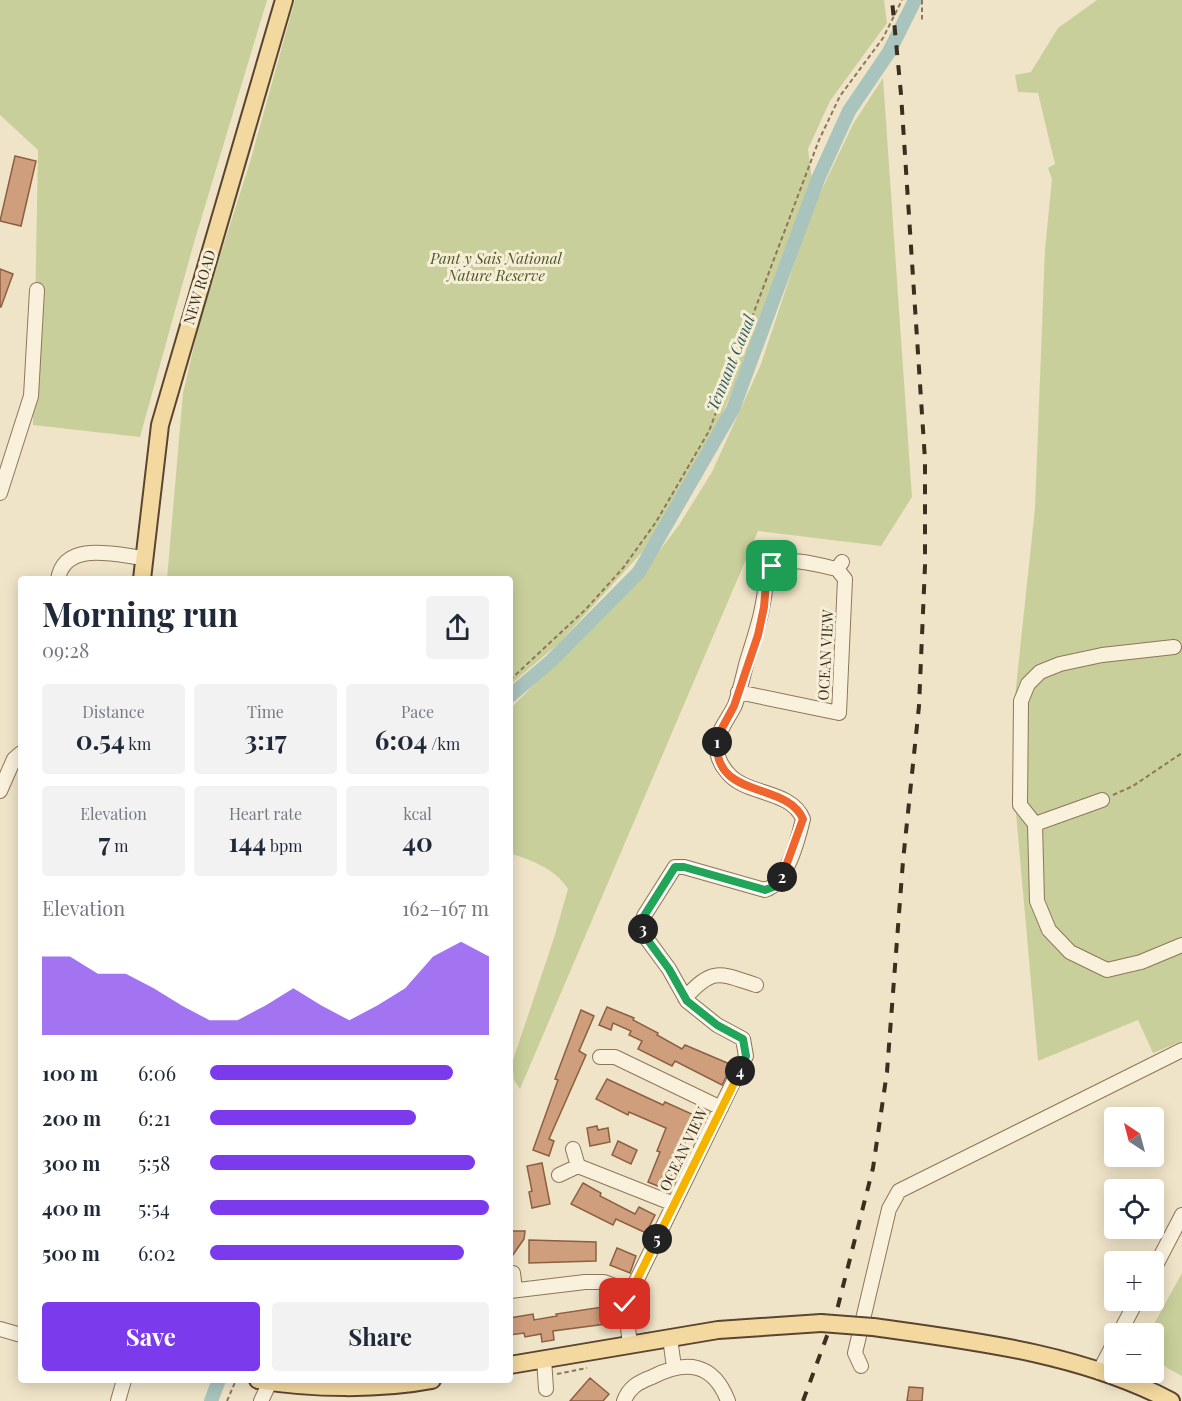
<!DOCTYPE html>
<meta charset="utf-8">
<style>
:root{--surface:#fff;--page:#f2f2f3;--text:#1f2937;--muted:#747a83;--accent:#7c3aed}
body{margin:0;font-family:"Playfair Display",serif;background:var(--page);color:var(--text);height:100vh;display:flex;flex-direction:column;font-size:22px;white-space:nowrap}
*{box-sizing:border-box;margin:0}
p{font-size:20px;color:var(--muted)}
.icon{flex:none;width:33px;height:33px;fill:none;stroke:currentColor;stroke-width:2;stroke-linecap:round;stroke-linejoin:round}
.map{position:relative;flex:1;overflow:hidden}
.drawer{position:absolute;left:18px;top:576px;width:495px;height:807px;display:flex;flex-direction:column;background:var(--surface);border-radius:6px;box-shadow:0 3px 15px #0003}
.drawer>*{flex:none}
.needle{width:39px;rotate:324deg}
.buttons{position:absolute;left:1104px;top:1107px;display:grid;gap:12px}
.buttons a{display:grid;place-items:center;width:60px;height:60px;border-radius:6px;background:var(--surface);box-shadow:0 3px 15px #0003;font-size:30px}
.pin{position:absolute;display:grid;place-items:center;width:51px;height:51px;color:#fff;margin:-26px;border-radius:12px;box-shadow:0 3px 9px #0006}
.km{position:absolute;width:30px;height:30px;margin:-15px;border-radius:50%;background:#222;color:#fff;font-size:16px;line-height:30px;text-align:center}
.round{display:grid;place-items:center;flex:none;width:63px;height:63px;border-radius:6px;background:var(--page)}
.summary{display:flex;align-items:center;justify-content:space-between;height:102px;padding:0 24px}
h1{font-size:33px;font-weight:700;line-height:45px}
.figures{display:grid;grid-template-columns:repeat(3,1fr);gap:9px;height:102px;padding:6px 24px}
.figures div{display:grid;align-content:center;border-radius:6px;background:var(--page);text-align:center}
.figures b{font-size:26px;font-weight:700}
.figures small{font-size:16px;font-weight:400}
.figures p{font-size:16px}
.chart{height:168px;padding:12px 24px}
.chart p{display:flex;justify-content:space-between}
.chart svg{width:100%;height:108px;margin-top:6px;fill:var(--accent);opacity:.7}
.button{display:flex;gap:12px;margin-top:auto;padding:12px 24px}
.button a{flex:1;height:69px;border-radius:6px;background:var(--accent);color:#fff;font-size:24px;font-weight:700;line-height:69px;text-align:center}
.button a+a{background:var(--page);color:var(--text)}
ul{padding:0 24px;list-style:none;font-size:20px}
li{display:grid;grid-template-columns:96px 72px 1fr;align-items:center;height:45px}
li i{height:15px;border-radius:8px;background:var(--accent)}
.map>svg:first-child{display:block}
.green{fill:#c9cf9b}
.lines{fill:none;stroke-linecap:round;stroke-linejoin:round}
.canal{stroke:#a9c4bc;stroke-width:14}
.building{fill:#cf9f7d;stroke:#8d5f41;stroke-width:1.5}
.minor-casing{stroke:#8d765c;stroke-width:16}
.major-casing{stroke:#5b4430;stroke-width:20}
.path{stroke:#8d765c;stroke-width:2;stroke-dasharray:4.5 3;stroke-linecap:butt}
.minor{stroke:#faf1dc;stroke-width:14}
.major{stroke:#f3d9a0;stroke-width:16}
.rail{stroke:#3d2e20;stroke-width:4;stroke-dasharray:10 10;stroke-linecap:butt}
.major-bridge-casing{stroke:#5b4430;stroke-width:20;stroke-linecap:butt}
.major-bridge{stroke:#f3d9a0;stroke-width:16}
.split-1-casing{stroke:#fff;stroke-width:12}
.split-2-casing{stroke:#fff;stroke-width:12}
.split-3-casing{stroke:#fff;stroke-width:12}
.split-4-casing{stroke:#fff;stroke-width:12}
.split-5-casing{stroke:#fff;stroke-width:12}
.split-6-casing{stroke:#fff;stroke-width:12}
.split-1{stroke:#f0652b;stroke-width:8}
.split-2{stroke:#f0652b;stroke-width:8}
.split-3{stroke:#22a559;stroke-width:8}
.split-4{stroke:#22a559;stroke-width:8}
.split-5{stroke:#f5b400;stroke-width:8}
.split-6{stroke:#f5b400;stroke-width:8}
.labels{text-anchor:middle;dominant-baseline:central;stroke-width:6;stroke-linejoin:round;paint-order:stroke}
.park-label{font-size:15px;font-style:italic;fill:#4d5a26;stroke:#f7eed8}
.street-label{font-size:15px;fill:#3d2e20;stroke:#f7eed8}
.water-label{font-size:16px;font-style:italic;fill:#2f5d5a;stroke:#f7eed8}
</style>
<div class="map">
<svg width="1182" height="1401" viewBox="0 0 1182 1401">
<rect width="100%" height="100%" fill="#f0e4c8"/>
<path class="green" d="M0 0H267L193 246 140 437 33 425 38 150 0 115Z
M295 0H884L887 23 830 101 808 149 812 179 754 340 721 417 644 550 559 643 510 685V579H167L183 393 201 316 250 162Z
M1097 0H1182V1041L1153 1053 1138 1020 1038 1061 1015 802 1014 706 1035 508 1045 249 1052 179 1048 168 1055 164 1038 93 1018 92 1015 75 1031 72 1058 28Z
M883 78 912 497 881 546 758 531 520 1089 514 1080 512 1063 554 938 568 889C555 868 532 861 510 853V709L637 580 679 525 712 472 761 364 812 210 853 124Z
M1182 1273V1376C1157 1362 1154 1363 1154 1334L1149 1333Z"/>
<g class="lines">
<path class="canal" d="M510 696 551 661 639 572 733 409 818 179 849 111 889 52 915 0
M211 1401 219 1380"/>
</g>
<path class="building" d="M15 156 36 161 21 226 0 221Z
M0 269 13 274 1 307H0Z
M607 1007 634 1018 633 1020 658 1033 657 1035 682 1049 685 1045 732 1065 722 1085 675 1061 672 1066 638 1049 642 1041 629 1035 631 1031 613 1023 611 1030 599 1025Z
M581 1010 594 1016 579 1051 586 1055 549 1139 554 1141 549 1156 533 1150 558 1080 555 1079Z
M607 1079 663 1105 665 1102 694 1115 683 1139 686 1140 679 1160 665 1189 648 1182 660 1152 657 1151 666 1128 629 1112 628 1115 596 1099Z
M597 1126 598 1130 608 1128 610 1142 590 1146 587 1128Z
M618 1141 637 1150 631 1164 612 1155Z
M542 1163 550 1204 532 1208 529 1192 532 1191 527 1166Z
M583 1183 601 1193 600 1196 635 1214 639 1207 655 1215 646 1233 616 1219 613 1225 571 1204Z
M512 1231H525L524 1239 510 1259Z
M529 1240 596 1242V1261L529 1263Z
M617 1248 636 1256 630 1273 610 1265Z
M609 1306 610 1320 614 1323 553 1331 554 1340 542 1342 541 1334 525 1337 524 1333 510 1335V1318L533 1314 534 1320 557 1316 556 1314Z
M590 1378 609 1394 603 1401H570Z
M909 1387 923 1388 922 1401H907Z"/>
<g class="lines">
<defs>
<path id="minor" d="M0 493 31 396 37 290
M58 579C65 540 116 555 144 558
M1174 647 1102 655 1060 664 1040 672 1028 684 1021 701 1020 805 1035 824 1037 901 1049 930 1070 952 1107 970 1141 962 1182 945
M738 692 839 713 845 579 837 569 842 562
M0 791 14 759 21 753
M1035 824 1102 800
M685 998C713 967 719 973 756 985
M600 1057H615L721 1108
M573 1149 578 1166
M559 1175 578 1166 674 1204
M1154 1269 1182 1215
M513 1273 515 1290
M510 1291 585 1282H604L631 1292
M0 1329 21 1335
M1119 1334 1137 1300
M670 1338 674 1367
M630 1344 625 1304 746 1056 743 1039 717 1025 687 1001 669 969 644 935V916L675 867H684L765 890C787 883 798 840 803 819 791 789 745 796 727 772 720 764 716 754 717 743 719 728 729 718 735 705 740 691 743 676 747 661 758 626 764 609 767 572 783 552 816 565 837 569
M544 1359 546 1389
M861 1366 855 1353 889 1209 899 1191 1182 1050
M1099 1372 1114 1343
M118 1401 124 1380
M261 1401 270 1382
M624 1401C629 1387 639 1382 652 1377 686 1360 713 1362 728 1401"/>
<path id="major" d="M142 579 160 425 284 0
M873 1327C973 1341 1080 1353 1171 1401
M510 1365 718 1330 821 1323
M258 1380C311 1389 380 1390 432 1380"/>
</defs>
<use href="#minor" class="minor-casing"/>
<use href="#major" class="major-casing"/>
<path class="path" d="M922 0V20
M510 680 586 609 623 568 656 522 709 431 819 140 840 96 883 38 902 0
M1113 795 1133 786 1182 753
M557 1374 587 1368
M227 1401 236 1380"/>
<use href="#minor" class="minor"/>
<use href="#major" class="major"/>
<path class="rail" d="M803 1401 838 1306 873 1168 887 1072 903 861 919 706 925 566V460L901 94 892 0"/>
<defs>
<path id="major-bridge" d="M821 1323 873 1327"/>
</defs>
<use href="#major-bridge" class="major-bridge-casing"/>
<use href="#major-bridge" class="major-bridge"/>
</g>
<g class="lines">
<defs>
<path id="split-1" d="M717 742 721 730 734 706 758 635 764 607 767 572 772 566"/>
<path id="split-2" d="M717 742C714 800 787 781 803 819L782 877"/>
<path id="split-3" d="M643 929 644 916 675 867H684L765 890 773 887 782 877"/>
<path id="split-4" d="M643 929 644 935 669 969 687 1001 717 1025 743 1039 746 1056 740 1071"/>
<path id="split-5" d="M657 1239 740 1071"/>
<path id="split-6" d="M625 1304 657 1239"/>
</defs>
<use href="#split-1" class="split-1-casing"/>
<use href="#split-2" class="split-2-casing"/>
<use href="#split-3" class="split-3-casing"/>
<use href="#split-4" class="split-4-casing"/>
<use href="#split-5" class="split-5-casing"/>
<use href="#split-6" class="split-6-casing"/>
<use href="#split-1" class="split-1"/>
<use href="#split-2" class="split-2"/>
<use href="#split-3" class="split-3"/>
<use href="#split-4" class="split-4"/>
<use href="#split-5" class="split-5"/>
<use href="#split-6" class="split-6"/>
</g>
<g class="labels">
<g class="park-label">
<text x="496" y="258">Pant y Sais National<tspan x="496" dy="17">Nature Reserve</tspan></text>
</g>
<g class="street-label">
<text transform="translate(199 287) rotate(-73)">NEW ROAD</text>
<text transform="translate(825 655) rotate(-87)">OCEAN VIEW</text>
<text transform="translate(683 1149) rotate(-64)">OCEAN VIEW</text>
</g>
<g class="water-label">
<text transform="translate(730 363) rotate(-68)">Tennant Canal</text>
</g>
</g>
</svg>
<div class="buttons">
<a><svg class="needle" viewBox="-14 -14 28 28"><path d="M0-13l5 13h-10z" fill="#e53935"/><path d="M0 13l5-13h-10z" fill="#747a83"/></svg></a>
<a><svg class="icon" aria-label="locate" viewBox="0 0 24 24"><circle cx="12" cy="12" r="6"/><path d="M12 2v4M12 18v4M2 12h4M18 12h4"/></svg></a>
<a>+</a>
<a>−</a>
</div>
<div class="pin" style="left:772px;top:566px;background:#1e9e55"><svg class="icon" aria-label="arrive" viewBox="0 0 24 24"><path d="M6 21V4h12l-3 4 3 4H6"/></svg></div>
<div class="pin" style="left:625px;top:1304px;background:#d93025"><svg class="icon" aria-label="check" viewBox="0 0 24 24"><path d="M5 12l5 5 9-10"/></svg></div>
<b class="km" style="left:717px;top:742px">1</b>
<b class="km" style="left:782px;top:877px">2</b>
<b class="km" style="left:643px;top:929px">3</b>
<b class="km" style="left:740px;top:1071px">4</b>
<b class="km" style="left:657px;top:1239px">5</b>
<section class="drawer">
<div class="summary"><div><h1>Morning run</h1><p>09:28</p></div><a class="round"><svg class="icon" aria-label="share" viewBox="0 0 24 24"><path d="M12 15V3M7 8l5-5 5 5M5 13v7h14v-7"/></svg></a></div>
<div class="figures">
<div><p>Distance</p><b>0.54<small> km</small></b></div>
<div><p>Time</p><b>3:17</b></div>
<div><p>Pace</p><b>6:04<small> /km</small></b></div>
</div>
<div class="figures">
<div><p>Elevation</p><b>7<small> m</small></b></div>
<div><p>Heart rate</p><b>144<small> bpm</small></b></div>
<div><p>kcal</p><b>40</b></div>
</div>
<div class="chart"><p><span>Elevation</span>162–167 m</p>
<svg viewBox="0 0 160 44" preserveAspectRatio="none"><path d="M0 44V12L10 12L20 19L30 19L40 25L50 32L60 38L70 38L80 32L90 25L100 32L110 38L120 32L130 25L140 12L150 6L160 12V44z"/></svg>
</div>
<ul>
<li><b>100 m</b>6:06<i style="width:87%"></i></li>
<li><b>200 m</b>6:21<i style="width:74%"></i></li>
<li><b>300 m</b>5:58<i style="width:95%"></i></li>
<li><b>400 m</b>5:54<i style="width:100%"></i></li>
<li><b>500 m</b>6:02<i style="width:91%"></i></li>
</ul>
<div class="button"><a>Save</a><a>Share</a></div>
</section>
</div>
